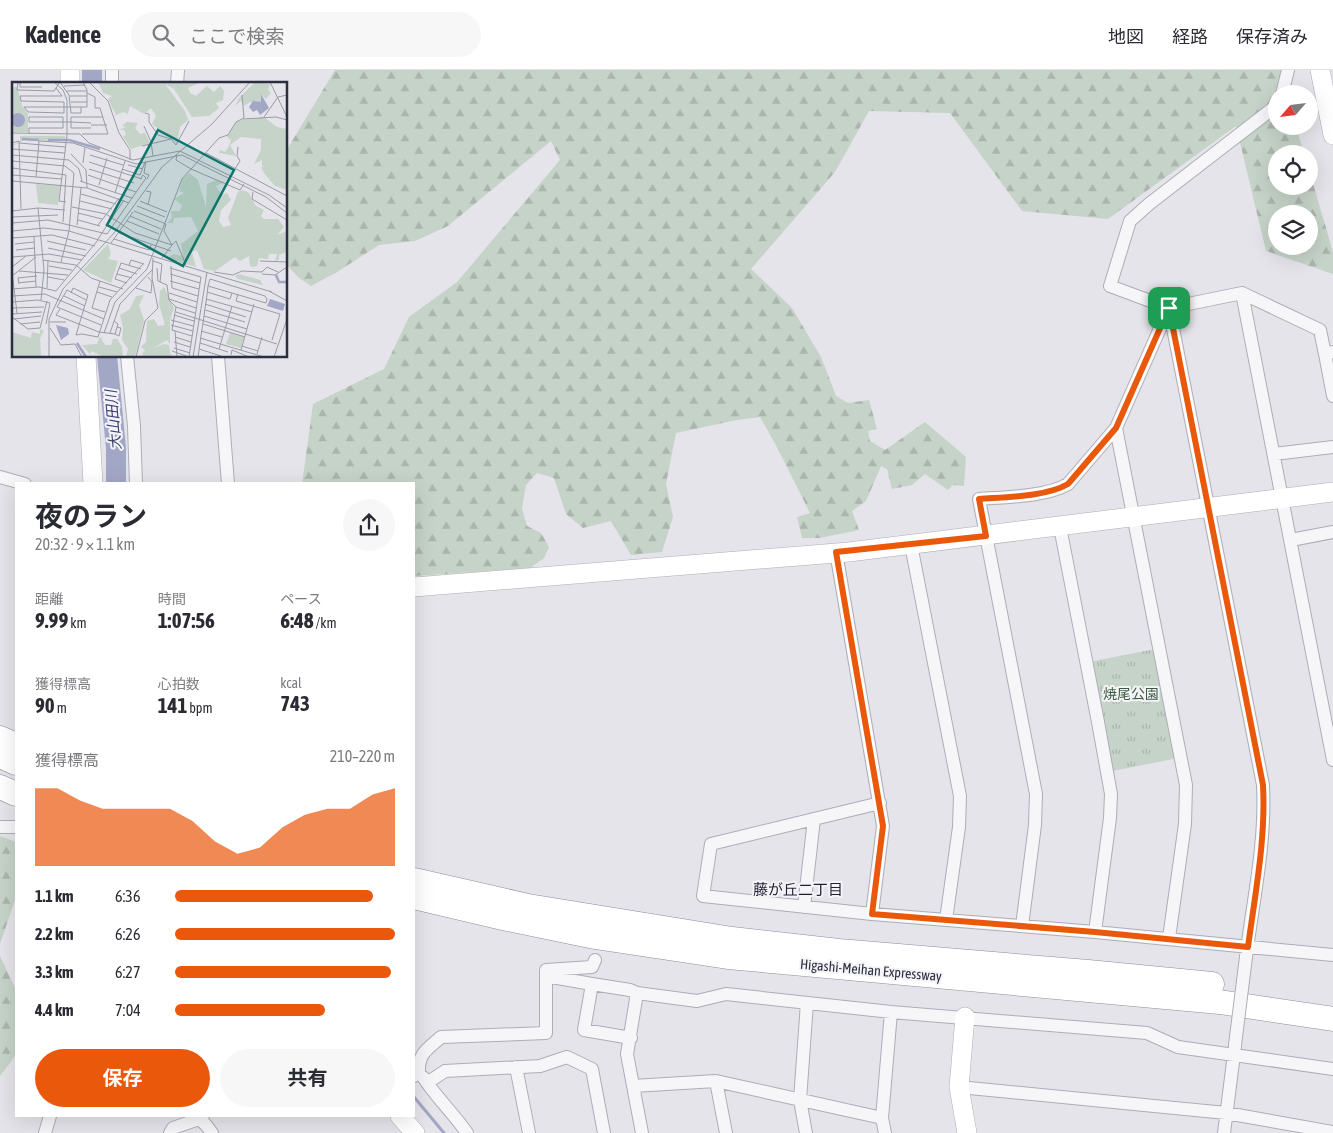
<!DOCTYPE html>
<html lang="ja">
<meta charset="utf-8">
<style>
:root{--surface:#fff;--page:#f7f7f7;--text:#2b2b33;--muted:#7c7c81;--line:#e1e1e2;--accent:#ea580c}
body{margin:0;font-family:"Asap Condensed","Noto Sans JP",sans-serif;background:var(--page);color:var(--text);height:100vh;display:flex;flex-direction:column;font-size:19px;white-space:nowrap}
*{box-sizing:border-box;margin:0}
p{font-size:16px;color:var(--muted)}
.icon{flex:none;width:28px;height:28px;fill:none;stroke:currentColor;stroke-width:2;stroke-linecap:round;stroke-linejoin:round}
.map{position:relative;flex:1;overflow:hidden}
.drawer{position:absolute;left:15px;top:412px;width:400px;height:635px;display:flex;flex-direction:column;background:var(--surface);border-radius:0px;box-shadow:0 5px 20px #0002}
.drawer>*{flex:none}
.needle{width:32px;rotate:242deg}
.controls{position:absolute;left:1268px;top:15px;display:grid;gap:10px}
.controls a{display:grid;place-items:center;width:50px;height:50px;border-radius:50%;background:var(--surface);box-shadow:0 5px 20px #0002;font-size:25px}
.pin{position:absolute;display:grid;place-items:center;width:42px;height:42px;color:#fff;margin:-21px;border-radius:10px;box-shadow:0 2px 8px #0006}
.round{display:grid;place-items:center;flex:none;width:52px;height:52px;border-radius:26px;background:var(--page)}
.head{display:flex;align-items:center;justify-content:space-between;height:85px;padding:0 20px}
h1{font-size:28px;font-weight:700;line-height:38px}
.figures{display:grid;grid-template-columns:repeat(3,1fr);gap:8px;height:85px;padding:5px 20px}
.figures div{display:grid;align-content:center}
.figures b{font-size:21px;font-weight:700}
.figures small{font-size:14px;font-weight:400}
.figures p{font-size:14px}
.chart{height:140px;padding:10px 20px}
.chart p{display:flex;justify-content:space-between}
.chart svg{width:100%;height:90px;margin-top:5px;fill:var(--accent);opacity:.7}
.primary-button{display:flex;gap:10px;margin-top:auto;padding:10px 20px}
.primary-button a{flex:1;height:58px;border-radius:30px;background:var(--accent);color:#fff;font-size:20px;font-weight:700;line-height:58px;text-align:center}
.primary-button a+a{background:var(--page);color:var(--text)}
ul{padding:0 20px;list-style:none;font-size:16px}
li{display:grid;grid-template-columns:80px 60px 1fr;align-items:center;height:38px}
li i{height:12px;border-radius:6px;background:var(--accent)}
header{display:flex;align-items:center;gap:30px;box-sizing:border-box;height:70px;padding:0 25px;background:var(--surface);border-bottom:1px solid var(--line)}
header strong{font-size:24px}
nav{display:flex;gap:28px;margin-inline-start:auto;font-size:18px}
.search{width:350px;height:45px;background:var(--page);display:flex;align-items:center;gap:12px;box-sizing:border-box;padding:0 18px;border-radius:28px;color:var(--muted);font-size:19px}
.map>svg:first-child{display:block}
.forest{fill:url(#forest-firs);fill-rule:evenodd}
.park{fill:url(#park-tufts)}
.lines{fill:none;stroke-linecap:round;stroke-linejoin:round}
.stream{stroke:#a3a7c6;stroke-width:3}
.river{stroke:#a3a7c6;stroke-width:20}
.street-casing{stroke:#adadb7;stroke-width:14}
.secondary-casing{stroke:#adadb7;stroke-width:20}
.highway-casing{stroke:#8d8d9f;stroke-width:25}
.street{stroke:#f6f6f9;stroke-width:12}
.secondary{stroke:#fff;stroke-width:19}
.highway{stroke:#fff;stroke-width:24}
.street-bridge-casing{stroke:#adadb7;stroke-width:14;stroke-linecap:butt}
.street-bridge{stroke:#f6f6f9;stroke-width:12}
.route-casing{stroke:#fff;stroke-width:10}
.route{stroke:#ea580c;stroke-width:6}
.labels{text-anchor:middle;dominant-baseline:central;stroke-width:4;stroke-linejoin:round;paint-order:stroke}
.park-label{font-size:14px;fill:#3c5b42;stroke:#f4f4f8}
.street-label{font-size:14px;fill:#2d2d41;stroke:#f4f4f8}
.water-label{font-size:15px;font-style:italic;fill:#3b3f71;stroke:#f4f4f8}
.neighbourhood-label{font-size:15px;fill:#201f32;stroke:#f4f4f8}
.inset-river{fill:none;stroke:#a3a7c6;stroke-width:2.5}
.inset-road{fill:none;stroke:#9b9ba6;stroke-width:1}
.view{fill:#0f766e;fill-opacity:0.15;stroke:#0f766e;stroke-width:2.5}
.inset-edge{fill:none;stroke:#2d2d41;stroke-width:2.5}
</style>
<header>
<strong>Kadence</strong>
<div class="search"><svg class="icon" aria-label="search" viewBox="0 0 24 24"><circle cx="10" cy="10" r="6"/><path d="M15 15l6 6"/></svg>ここで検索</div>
<nav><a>地図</a><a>経路</a><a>保存済み</a></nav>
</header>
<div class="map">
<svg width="1333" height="1063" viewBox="0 0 1333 1063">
<defs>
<pattern id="forest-firs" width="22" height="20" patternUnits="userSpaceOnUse" patternTransform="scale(1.25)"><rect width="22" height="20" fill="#c6d3c8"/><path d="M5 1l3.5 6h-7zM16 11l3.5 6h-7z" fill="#aab5ad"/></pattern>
<pattern id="park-tufts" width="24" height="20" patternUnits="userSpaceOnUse" patternTransform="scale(1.25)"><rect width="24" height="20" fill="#c6d3c8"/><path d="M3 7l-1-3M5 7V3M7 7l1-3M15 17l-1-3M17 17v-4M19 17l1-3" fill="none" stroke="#aab5ad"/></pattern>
</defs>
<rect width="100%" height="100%" fill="#e4e4ea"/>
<path class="forest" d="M335 0H1284L1276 24V56H1296L1304 84H1276V116H1309V100L1333 182V204L1266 181 1236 56 1108 149 1022 141 950 43 869 41 835 102 751 199 792 238 821 287 836 326 848 333 869 330 877 359 868 361 870 371 885 380 925 352 966 387 964 416 952 415 948 420 925 404 912 415 892 419 887 399 881 396 866 431 852 441 859 460 820 468H802L797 447 810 443 777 377 760 347 737 350 676 363 666 414 673 447 662 482 631 485 611 451 583 458 566 444 554 408 537 403 526 415 522 438 527 456 541 463 549 477 544 488 530 498 414 506V414H302L313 334 384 299 409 247 457 212 560 90 551 71 448 156 415 171 379 175 337 202 311 216 298 207 286 194V81ZM1276 144H1309V176H1276Z
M0 766 16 772V827L0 874Z
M0 886 16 920V985L0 1006Z"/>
<path class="park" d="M1150 580 1156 582 1175 685 1173 689 1113 701 1092 595 1094 591Z"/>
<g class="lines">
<path class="stream" d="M414 1027 444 1063"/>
<path class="river" d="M92 0V14
M107 286 116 378V414"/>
<defs>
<path id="street" d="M112 0V14
M177 14 178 0
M1282 24 1288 0
M1242 223 1333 690
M1325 284 1333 326
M127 286 134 356 136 414
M218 286 228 414
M1116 358 1186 715 1185 754 1169 868
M1274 384 1333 377
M0 407 25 414
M1060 457 1098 652 1111 724 1110 748 1095 862
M1291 470 1333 462
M911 475 960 726 959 757 946 850
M836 482 883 756 872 844
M880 733 711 774 703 826 872 844 1095 862 1333 885
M0 757H16
M804 837 814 749
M1022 856 1035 755 1036 724 979 429C1004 427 1046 427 1068 414L1116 358 1169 238 1242 223 1320 260 1325 284 1333 282
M1246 887C1253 830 1266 773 1263 715L1169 238 1110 216 1130 151 1149 134 1276 36
M546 906 592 914
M637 923 627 984 642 1063
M631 968 584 960 592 914 630 920 637 923 697 931 726 924 891 942 1147 963 1178 977 1333 999
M516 997 529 1063
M414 1006 419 1002C418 983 428 979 441 967L546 963V900L592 897 595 890
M423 1007C436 1027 453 1043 467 1063
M716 1011 726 1063
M427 1013 445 1001 540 996 567 987 592 999 604 1063
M633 1016 716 1011 882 1048
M959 1017 1226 1043 1333 1062
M196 1046 206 1055 212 1063
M45 1063 50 1046
M170 1063 173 1058 199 1049 203 1046
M806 1063 800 1030 807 933
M885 1063 882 1048 891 942
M1224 1063 1235 976"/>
<path id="secondary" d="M70 0V14
M1320 0 1333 65
M86 286 93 414
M414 517 849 482 1333 422
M965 947 959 1017 967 1063
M400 1046 415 1063"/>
<path id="highway" d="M0 668 16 675
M0 686 16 693
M0 717 16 724
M414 810 528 836 732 869 839 881 1088 902 1212 914
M414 827 503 848 595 867 728 887 1220 932 1333 949"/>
</defs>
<use href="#street" class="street-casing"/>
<use href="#secondary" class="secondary-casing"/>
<use href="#highway" class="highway-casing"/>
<use href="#street" class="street"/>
<use href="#secondary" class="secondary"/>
<use href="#highway" class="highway"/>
<defs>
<path id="street-bridge" d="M1235 975 1246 887"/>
</defs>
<use href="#street-bridge" class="street-bridge-casing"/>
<use href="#street-bridge" class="street-bridge"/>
</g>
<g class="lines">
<defs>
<path id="route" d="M1169 238 1263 715C1266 769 1255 824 1248 877L1095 862 872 844 883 756 836 482 986 466 979 429C1004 427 1046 427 1068 414L1116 358Z"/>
</defs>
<use href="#route" class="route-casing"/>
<use href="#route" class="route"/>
</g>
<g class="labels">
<g class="park-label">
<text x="1131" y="624">焼尾公園</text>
</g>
<g class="street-label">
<text transform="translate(871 900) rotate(5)">Higashi-Meihan Expressway</text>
</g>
<g class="water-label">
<text transform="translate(113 350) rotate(-95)">大山田川</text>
</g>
<g class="neighbourhood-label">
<text x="798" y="819">藤が丘二丁目</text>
</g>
</g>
<g transform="translate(12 12)">
<rect width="275" height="275" fill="#e4e4ea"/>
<path d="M152 262 157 263 159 275H130L131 270Z" fill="#c6d3c8"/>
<path d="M86 0H189L176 6 178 11 184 14 195 4 202 10 208 4 212 9 211 18 204 21 207 26 197 34 180 35 162 7 153 2 173 29 176 38 168 45 165 61 140 42 144 34 139 26 132 32 118 24 116 32 111 30 104 33 96 17 100 14 91 11ZM243 0 258 2 256 8 259 11 254 17 249 12 250 19 246 22 238 20 232 24 229 19 223 24 227 16ZM252 35 265 45 275 47V108L263 104 252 91 249 85 254 84H250V78L242 82 249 68V57L229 55 218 63 224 74 207 71 208 68 213 70 217 64 219 58 215 55 225 39ZM115 40 126 41 123 46 128 52 133 51 138 61 119 67 111 54 114 53 112 48H107L114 45 110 44ZM177 91 186 98 194 125 195 102 204 98 213 100 204 104 210 113 215 111 219 118 209 128 207 139 211 145 219 143 216 136 226 110 229 108 236 110 244 124 252 128 249 134 252 137H266L272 145 265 153 275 149V170L267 173V178L263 179 265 172H257L256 177 247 176 245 184 241 185 238 184 237 174 228 179 223 175 203 189 192 187 185 168 180 170 184 185 156 176 161 172 171 174 169 162 186 149 179 135 162 136 161 141H155L160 136 159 129H168L170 123 162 117 172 111 167 109 170 98ZM227 192 248 198 251 203 226 197 223 194ZM152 205 162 226 158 238V262L155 258 135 270 129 265 134 260 135 239 142 237 146 244 153 243 147 222 148 209ZM132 213 127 223 132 238 123 275H114L116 267 110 258 111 246 108 233 118 227 124 214ZM28 247 32 249 28 256 29 275H0V250L19 256 20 250 28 252ZM91 254 89 256 93 263H99L101 257H105L110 265 111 275H91L80 269 78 272 70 263 85 262 87 256Z" fill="#c6d3c8"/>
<path d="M0 5H5L10 23 16 32V50H0ZM8 54H53V59L13 58 0 64 8 59ZM24 102 48 104 46 123 26 121ZM96 162 99 172 96 177 106 179 99 201 71 188ZM218 251 232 255 229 266 214 262Z" fill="#c6d3c8"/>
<path d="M34 105 46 106 45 118H33Z" fill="#c6d3c8"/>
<path d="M249 12 257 26 248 33 245 28 241 30 237 25 241 19 249 20ZM-1 38a7 7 0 1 1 14 0a7 7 0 1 1-14 0ZM258 217 273 222 271 229 255 224ZM44 243 56 246 57 252 49 258Z" fill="#a3a7c6"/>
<path class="inset-river" d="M10 57 27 58M36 58H57L88 67M264 193 267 200H275M65 261 74 275"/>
<path class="inset-road" d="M6 0 5 8 42 9 48 0M8 0V5H30M42 0 51 8 55 18V53L47 119 54 120M48 0 57 13 59 31H69V25M77 0 96 19 107 51 118 68V78M258 0 275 35M52 4 73 3M44 6 50 14H8L9 19 52 20V31L16 30 13 26 12 25H75V8L71 0M55 9H75M58 14H75M59 20H75M133 31 137 32V40L146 53 159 57M252 35 266 15 275 13M231 37 264 35 275 38M79 43H95M132 44 139 60 141 74M79 46H59V35H91M0 51 68 52 77 61 121 78 168 69 257 113 275 126M17 52V46H51V35H17V40H59L79 41M70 52H96L88 26H83V15L75 11M0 61 7 59 9 127M7 61 53 65M164 63 177 39M130 64 159 57 164 63M0 67 53 71M194 71 275 114M59 72 74 88 75 106M0 73 57 78 67 87 70 99M78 73 111 83M165 73 164 78 179 87M0 79 53 84 62 91 57 149 49 180M134 79 132 91 137 93 135 97M77 80 130 97M71 81 73 65M116 83 131 87M0 86 54 93 51 140M77 87 122 101M110 87 128 93 133 80M179 87 228 108 232 102M0 93 50 97M76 93 124 110M219 93 228 79 225 74 226 65M24 95 27 59 61 61 124 82 170 73 254 115 275 131M0 99 75 106 117 121M68 99 120 116M87 103 95 76M134 109 139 110 136 123M241 110 240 117 275 138M103 111 113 79M69 112 104 122M68 119 100 127M128 119 155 130M125 124 153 135M60 125 94 132 123 151 160 163 164 159 174 183M26 126 32 188 29 218M0 129 26 126 53 128M122 129 154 142 152 149 160 163 150 176M66 131 90 137M118 134 149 147M0 135 46 133M66 138 88 144M115 139 147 152M0 141 36 138 95 152 134 96 131 93 129 96M65 143 69 106M86 143 107 116M0 149 32 146 57 149 260 210M107 151 159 169M22 154 24 205M0 156 40 153 83 164M86 157 112 118M102 157 137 168 139 163M35 159 74 168M99 161 121 130M3 162 22 160M36 166 74 174M4 168 23 166M0 175 37 172 70 178M31 178 64 183 79 196 111 207M141 179 150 182 148 200M248 179 275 180M117 183 119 178 132 182M37 184 60 188M159 184 160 206 186 214M0 185 14 174M107 186 125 192M145 186 146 199 155 203 157 218 164 225 160 248 180 254M158 186 189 195 177 275M7 189 56 193M0 190 5 231M202 190 221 193 230 189 250 190 255 185 266 190M105 192 120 196M158 192 188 201M250 192 263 193 275 185M0 194 24 175M36 195 52 198M88 199 80 226 93 230M158 199 187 207M6 201 24 199M7 201 6 196 25 194M115 201 103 197 109 181 129 187M87 205 105 210M35 206 36 178M124 206 139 211 140 200 136 195M0 207 27 205 44 209 86 158M257 209 275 219M85 210 100 215M195 210 218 217 220 211M59 211 61 206 76 213 64 253 70 252M157 211 185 220M226 212 224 219 268 232 260 258M0 214 33 212 92 237M52 214 73 224M157 217 184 226M194 217 240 230M74 218 55 208 45 225 89 243M0 220 26 218 38 221 34 242M193 222 234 235M164 225 183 231M0 226 32 225M48 227 44 233 87 250 103 252 106 242 102 239M193 228 233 240M164 230 265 262M0 232 30 230M162 233 182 239M192 234 235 247M0 235 16 247 28 246 35 219M2 237 29 234M159 238 181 244M38 240H54M8 242 28 240M191 242 233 255M159 243 181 249M38 246 49 263 63 262 70 275M163 249 165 275M189 249 210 255M92 251 103 220 135 187 170 97 207 56 216 53 224 40 232 36 230 13M98 251 108 222 140 188M70 252 86 255 98 218 131 182M103 252 107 254 109 246 105 245M163 255 179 260M188 256 252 275M162 260 178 265M188 261 216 270M230 264 246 269M162 266 178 271M187 267 209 274M207 267 220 224M229 268 242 222M160 269 177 275M245 272 250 255M219 273 220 268 237 275M37 275V237L51 207 102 151 150 85 200 42 238 0M124 275 133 239 146 226 140 196 141 176M181 275 195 190M186 275 195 213 196 204 198 197 253 214 255 217 254 221 196 204M262 275 275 237"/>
<path class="view" d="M146 48 222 88 171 184 95 143Z"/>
<rect width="275" height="275" class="inset-edge"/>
</g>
</svg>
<div class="controls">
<a><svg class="needle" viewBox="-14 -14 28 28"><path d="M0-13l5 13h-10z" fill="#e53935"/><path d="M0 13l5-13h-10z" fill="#7c7c81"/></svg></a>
<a><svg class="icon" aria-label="locate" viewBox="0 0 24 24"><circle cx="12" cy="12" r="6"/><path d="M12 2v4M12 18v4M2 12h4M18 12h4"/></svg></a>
<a><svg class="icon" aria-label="layers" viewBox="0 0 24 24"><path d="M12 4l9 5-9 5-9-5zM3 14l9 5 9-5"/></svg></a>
</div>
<div class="pin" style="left:1169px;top:238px;background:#1e9e55"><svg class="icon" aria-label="arrive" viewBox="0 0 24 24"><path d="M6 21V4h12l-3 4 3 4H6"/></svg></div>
<section class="drawer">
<div class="head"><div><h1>夜のラン</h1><p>20:32 · 9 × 1.1 km</p></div><a class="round"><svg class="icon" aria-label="share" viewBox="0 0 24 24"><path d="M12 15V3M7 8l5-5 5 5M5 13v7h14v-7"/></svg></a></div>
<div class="figures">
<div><p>距離</p><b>9.99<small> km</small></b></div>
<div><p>時間</p><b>1:07:56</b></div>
<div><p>ペース</p><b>6:48<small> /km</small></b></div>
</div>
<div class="figures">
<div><p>獲得標高</p><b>90<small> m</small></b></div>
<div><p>心拍数</p><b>141<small> bpm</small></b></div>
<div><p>kcal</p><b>743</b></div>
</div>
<div class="chart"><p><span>獲得標高</span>210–220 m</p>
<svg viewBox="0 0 160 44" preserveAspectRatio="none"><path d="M0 44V6L10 6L20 12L30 16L40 16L50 16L60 16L70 22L80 32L90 38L100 35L110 25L120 19L130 16L140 16L150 9L160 6V44z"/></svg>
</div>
<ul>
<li><b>1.1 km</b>6:36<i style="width:90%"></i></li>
<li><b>2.2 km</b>6:26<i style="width:100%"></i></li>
<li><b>3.3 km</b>6:27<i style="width:98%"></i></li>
<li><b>4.4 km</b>7:04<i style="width:68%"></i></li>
</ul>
<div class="primary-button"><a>保存</a><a>共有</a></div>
</section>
</div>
